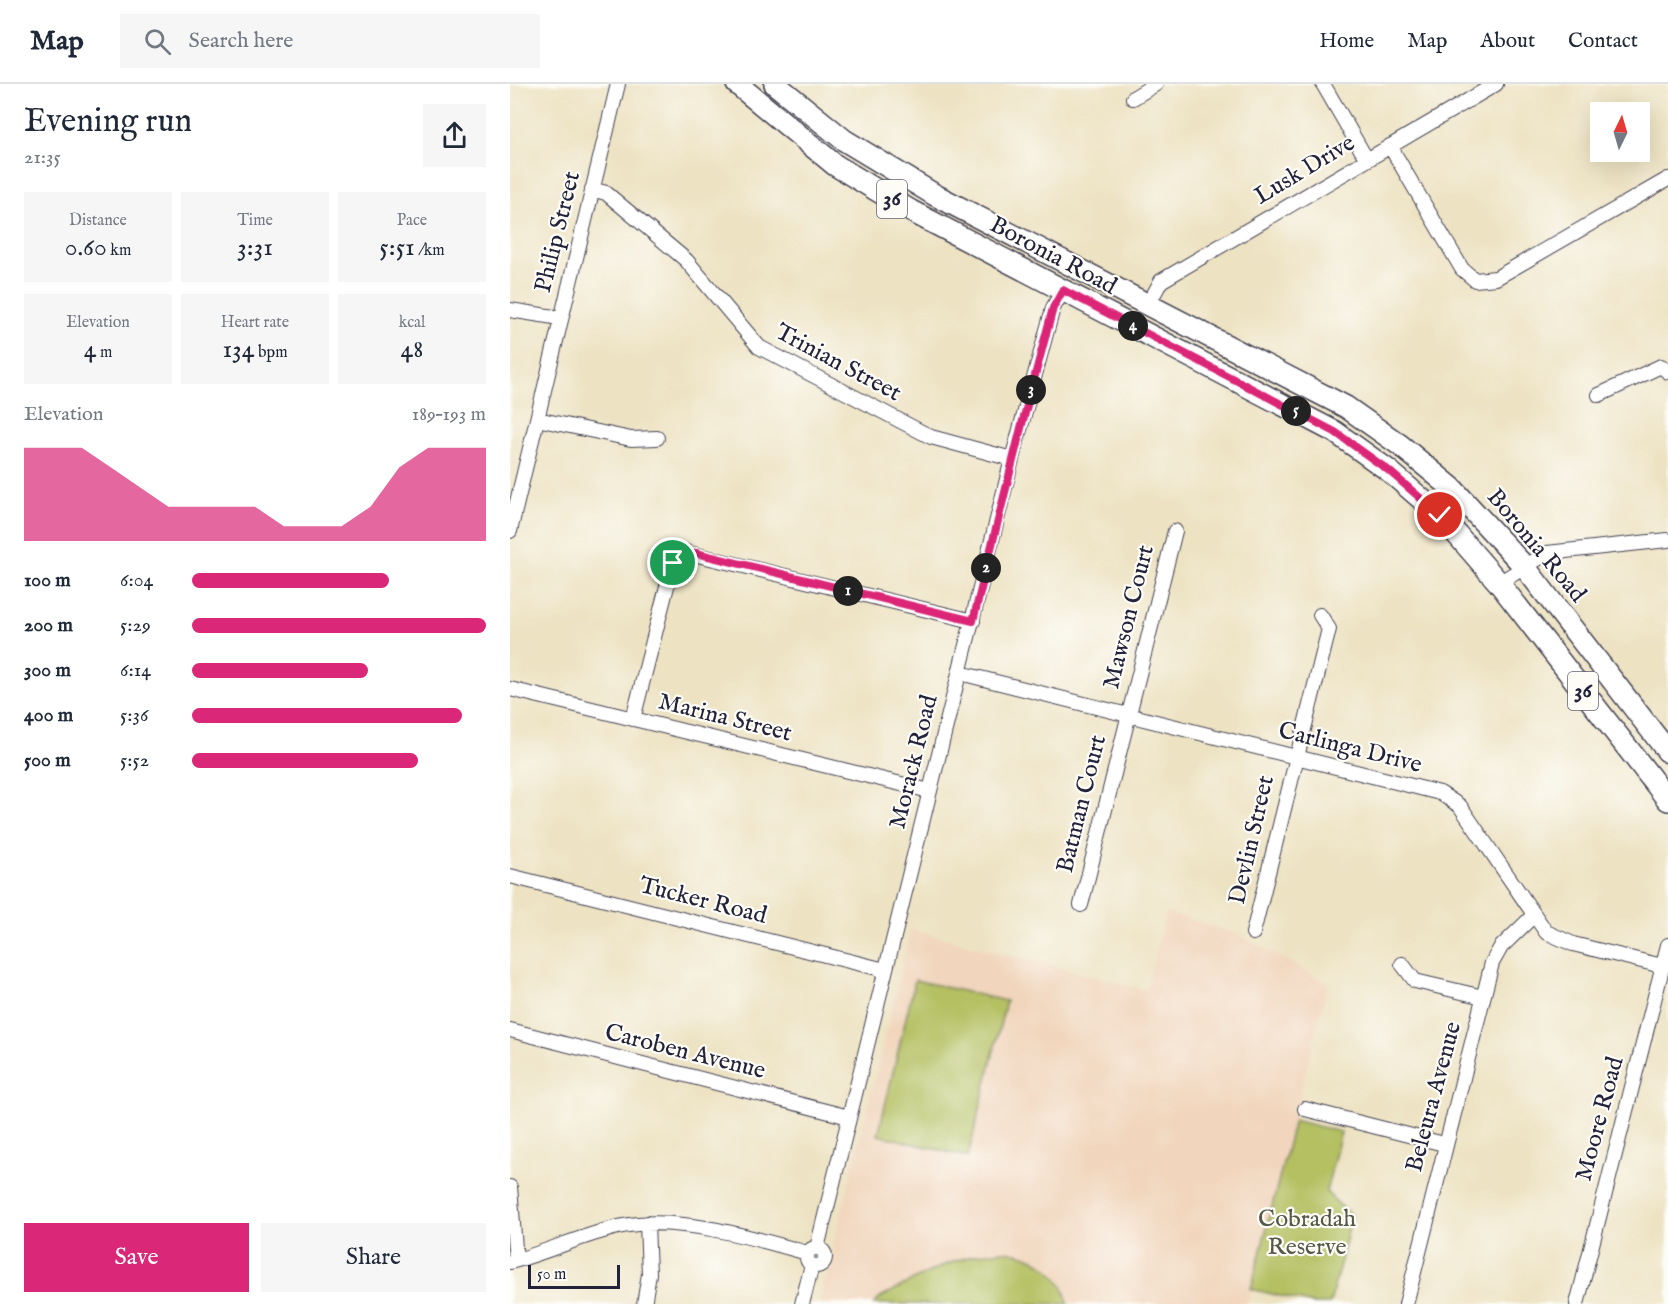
<!DOCTYPE html>
<meta charset="utf-8">
<style>
:root{--surface:#fff;--page:#f6f6f7;--text:#1f2937;--muted:#747a83;--line:#e0e1e3;--accent:#db2777}
body{margin:0;font-family:"IM FELL English",serif;background:var(--page);color:var(--text);height:100vh;display:flex;flex-direction:column;font-size:22px;white-space:nowrap}
*{box-sizing:border-box;margin:0}
p{font-size:20px;color:var(--muted)}
.icon{flex:none;width:33px;height:33px;fill:none;stroke:currentColor;stroke-width:2;stroke-linecap:round;stroke-linejoin:round}
.map{position:relative;flex:1;overflow:hidden}
.drawer{display:flex;flex-direction:column;background:var(--surface);width:510px}
.drawer>*{flex:none}
.needle{width:39px;rotate:5deg}
.controls{position:absolute;left:1080px;top:18px;display:grid;gap:12px}
.controls a{display:grid;place-items:center;width:60px;height:60px;border-radius:0px;background:var(--surface);box-shadow:0 6px 24px #0002;font-size:30px}
.scale{position:absolute;left:18px;bottom:15px;width:92px;box-sizing:border-box;padding-left:6px;border:3px solid #22223b;border-top:0;font-size:16px;line-height:21px;white-space:nowrap;color:#22223b;-webkit-text-stroke:4px #fdfcf7;paint-order:stroke}
.pin{position:absolute;display:grid;place-items:center;width:51px;height:51px;color:#fff;margin:-26px;border:3px solid #fff;border-radius:50%;box-shadow:0 2px 6px #0007}
.km{position:absolute;width:30px;height:30px;margin:-15px;border-radius:50%;background:#222;color:#fff;font-size:16px;line-height:30px;text-align:center}
.round{display:grid;place-items:center;flex:none;width:63px;height:63px;border-radius:0px;background:var(--page)}
.headline{display:flex;align-items:center;justify-content:space-between;height:102px;padding:0 24px}
h1{font-size:33px;font-weight:600;line-height:45px}
.stats{display:grid;grid-template-columns:repeat(3,1fr);gap:9px;height:102px;padding:6px 24px}
.stats div{display:grid;align-content:center;border-radius:0px;background:var(--page);text-align:center}
.stats b{font-size:26px;font-weight:600}
.stats small{font-size:16px;font-weight:400}
.stats p{font-size:16px}
.chart{height:168px;padding:12px 24px}
.chart p{display:flex;justify-content:space-between}
.chart svg{width:100%;height:108px;margin-top:6px;fill:var(--accent);opacity:.7}
.button{display:flex;gap:12px;margin-top:auto;padding:12px 24px}
.button a{flex:1;height:69px;border-radius:0px;background:var(--accent);color:#fff;font-size:24px;font-weight:600;line-height:69px;text-align:center}
.button a+a{background:var(--page);color:var(--text)}
ul{padding:0 24px;list-style:none;font-size:20px}
li{display:grid;grid-template-columns:96px 72px 1fr;align-items:center;height:45px}
li i{height:15px;border-radius:8px;background:var(--accent)}
header{display:flex;align-items:center;gap:36px;box-sizing:border-box;height:84px;padding:0 30px;background:var(--surface);border-bottom:2px solid var(--line)}
header strong{font-size:28px}
nav{display:flex;gap:33px;margin-inline-start:auto;font-size:21px}
.search{width:420px;height:54px;background:var(--page);display:flex;align-items:center;gap:15px;box-sizing:border-box;padding:0 21px;border-radius:0px;color:var(--muted);font-size:22px}
main{display:flex;flex:1;min-height:0}
.map>svg:first-child{display:block}
.built{fill:#f1d5bc}
.green{fill:#b4c062;stroke:#6b714e;stroke-width:1.5}
.lines{fill:none;stroke-linecap:round;stroke-linejoin:round}
.minor-casing{stroke:#403f4f;stroke-width:16}
.primary-casing{stroke:#403f4f;stroke-width:24}
.minor{stroke:#fff;stroke-width:14}
.primary{stroke:#fff;stroke-width:21}
.route-casing{stroke:#fff;stroke-width:12}
.route{stroke:#db2777;stroke-width:8}
.labels{text-anchor:middle;dominant-baseline:central;stroke-width:4.5;stroke-linejoin:round;paint-order:stroke}
.shield{fill:#fdfcf7;stroke:#646373;stroke-width:1.5}
.shield-label{font-size:22px;font-weight:bold;fill:#22223b}
.street-label{font-size:24px;fill:#22223b;stroke:#fdfcf7}
.park-label{font-size:24px;fill:#555949;stroke:#fdfcf7}
</style>
<header>
<strong>Map</strong>
<div class="search"><svg class="icon" aria-label="search" viewBox="0 0 24 24"><circle cx="10" cy="10" r="6"/><path d="M15 15l6 6"/></svg>Search here</div>
<nav><a>Home</a><a>Map</a><a>About</a><a>Contact</a></nav>
</header>
<main>
<section class="drawer">
<div class="headline"><div><h1>Evening run</h1><p>21:35</p></div><a class="round"><svg class="icon" aria-label="share" viewBox="0 0 24 24"><path d="M12 15V3M7 8l5-5 5 5M5 13v7h14v-7"/></svg></a></div>
<div class="stats">
<div><p>Distance</p><b>0.60<small> km</small></b></div>
<div><p>Time</p><b>3:31</b></div>
<div><p>Pace</p><b>5:51<small> /km</small></b></div>
</div>
<div class="stats">
<div><p>Elevation</p><b>4<small> m</small></b></div>
<div><p>Heart rate</p><b>134<small> bpm</small></b></div>
<div><p>kcal</p><b>48</b></div>
</div>
<div class="chart"><p><span>Elevation</span>189–193 m</p>
<svg viewBox="0 0 160 44" preserveAspectRatio="none"><path d="M0 44V6L10 6L20 6L30 14L40 22L50 30L60 30L70 30L80 30L90 38L100 38L110 38L120 30L130 14L140 6L150 6L160 6V44z"/></svg>
</div>
<ul>
<li><b>100 m</b>6:04<i style="width:67%"></i></li>
<li><b>200 m</b>5:29<i style="width:100%"></i></li>
<li><b>300 m</b>6:14<i style="width:60%"></i></li>
<li><b>400 m</b>5:36<i style="width:92%"></i></li>
<li><b>500 m</b>5:52<i style="width:77%"></i></li>
</ul>
<div class="button"><a>Save</a><a>Share</a></div>
</section>
<div class="map">
<svg width="1158" height="1220" viewBox="0 0 1158 1220">
<rect width="100%" height="100%" fill="#fdfcf7"/>
<filter id="ink" filterUnits="userSpaceOnUse"><feTurbulence type="fractalNoise" baseFrequency=".0167" numOctaves="2"/><feDisplacementMap in="SourceGraphic" scale="12" xChannelSelector="R" yChannelSelector="G"/><feConvolveMatrix kernelMatrix="1 2 1 2 8 2 1 2 1" color-interpolation-filters="sRGB"/></filter>
<filter id="wash" filterUnits="userSpaceOnUse"><feTurbulence type="fractalNoise" baseFrequency=".008" numOctaves="4" result="noise"/><feDisplacementMap in="SourceGraphic" scale="24" xChannelSelector="R" yChannelSelector="G"/><feGaussianBlur stdDeviation="1.35" result="paint"/><feColorMatrix in="noise" values="0 0 0 0 0 0 0 0 0 0 0 0 0 0 0 0 0 1.4 0 .05"/><feComposite in="paint" operator="in"/></filter>
<g filter="url(#wash)">
<rect width="100%" height="100%" fill="#ede2c2"/>
<path class="built" d="M656 828 727 850 818 899 737 1220H309L401 846 636 906Z"/>
<path class="green" d="M405 896 496 917 458 1073 368 1051Z
M784 1036 831 1048 816 1108 842 1132 820 1220H803L741 1205Z
M491 1167C522 1168 552 1187 558 1220H364L370 1214C408 1193 447 1170 491 1167Z"/>
</g>
<g filter="url(#ink)">
<g class="lines">
<defs>
<path id="minor" d="M813 0 857 76
M623 14 646 0
M880 62 952 185 965 196 986 194 1158 95
M82 105 96 109 176 176 249 263 421 353 502 375
M638 221 651 197 986 0
M0 226 50 234
M1089 311 1151 282 1158 288
M27 335 121 355 147 354
M0 447 108 0
M989 499 1037 469 1158 456
M450 589 930 709 950 722 1036 848 1063 860 1152 882
M0 605 420 707
M123 635 163 479 175 468 463 537
M0 792 375 886
M571 821 665 447
M743 849 819 545 810 531
M892 880 905 897 973 913
M0 946 339 1033
M795 1025 934 1060
M0 1103 6 1176
M307 1164 502 375 543 224 553 206
M297 1173a9 9 0 1 1 18 0a9 9 0 1 1-18 0Z
M0 1178C39 1168 74 1150 113 1142 167 1131 244 1154 297 1169
M134 1220 139 1190 137 1139
M292 1220 302 1181
M896 1220 982 879 991 863 1023 832
M1067 1220 1158 861"/>
<path id="primary" d="M227 0 325 81 401 127 825 348 878 386 930 431 989 499 1158 716
M265 0 334 56 425 111 836 323 890 361 942 404 1014 482 1158 668"/>
</defs>
<use href="#minor" class="minor-casing"/>
<use href="#primary" class="primary-casing"/>
<use href="#minor" class="minor"/>
<use href="#primary" class="primary"/>
</g>
</g>
<g class="lines" filter="url(#ink)">
<defs>
<path id="route" d="M163 479 175 468 186 469 463 537 511 344 543 224 553 206 825 348 878 386 930 431"/>
</defs>
<use href="#route" class="route-casing"/>
<use href="#route" class="route"/>
</g>
<g class="labels">
<g class="shield">
<rect x="367" y="96" width="30" height="38" rx="4.5"/>
<rect x="1058" y="588" width="30" height="38" rx="4.5"/>
</g>
<g class="shield-label">
<text x="382" y="115">36</text>
<text x="1073" y="607">36</text>
</g>
<g class="street-label">
<text transform="translate(795 86) rotate(-31)">Lusk Drive</text>
<text transform="translate(48 148) rotate(-76)">Philip Street</text>
<text transform="translate(543 172) rotate(28)">Boronia Road</text>
<text transform="translate(328 279) rotate(28)">Trinian Street</text>
<text transform="translate(1026 462) rotate(50)">Boronia Road</text>
<text transform="translate(619 533) rotate(-76)">Mawson Court</text>
<text transform="translate(215 634) rotate(14)">Marina Street</text>
<text transform="translate(840 664) rotate(14)">Carlinga Drive</text>
<text transform="translate(404 678) rotate(-76)">Morack Road</text>
<text transform="translate(572 720) rotate(-76)">Batman Court</text>
<text transform="translate(742 756) rotate(-77)">Devlin Street</text>
<text transform="translate(193 817) rotate(14)">Tucker Road</text>
<text transform="translate(175 968) rotate(14)">Caroben Avenue</text>
<text transform="translate(924 1013) rotate(-75)">Beleura Avenue</text>
<text transform="translate(1090 1035) rotate(-75)">Moore Road</text>
</g>
<g class="park-label">
<text x="797" y="1135">Cobradah<tspan x="797" dy="28">Reserve</tspan></text>
</g>
</g>
</svg>
<div class="controls">
<a><svg class="needle" viewBox="-14 -14 28 28"><path d="M0-13l5 13h-10z" fill="#e53935"/><path d="M0 13l5-13h-10z" fill="#747a83"/></svg></a>
</div>
<div class="scale">50 m</div>
<div class="pin" style="left:163px;top:479px;background:#1e9e55"><svg class="icon" aria-label="arrive" viewBox="0 0 24 24"><path d="M6 21V4h12l-3 4 3 4H6"/></svg></div>
<div class="pin" style="left:930px;top:431px;background:#d93025"><svg class="icon" aria-label="check" viewBox="0 0 24 24"><path d="M5 12l5 5 9-10"/></svg></div>
<b class="km" style="left:338px;top:507px">1</b>
<b class="km" style="left:476px;top:484px">2</b>
<b class="km" style="left:521px;top:306px">3</b>
<b class="km" style="left:623px;top:242px">4</b>
<b class="km" style="left:786px;top:327px">5</b>
</div>
</main>
